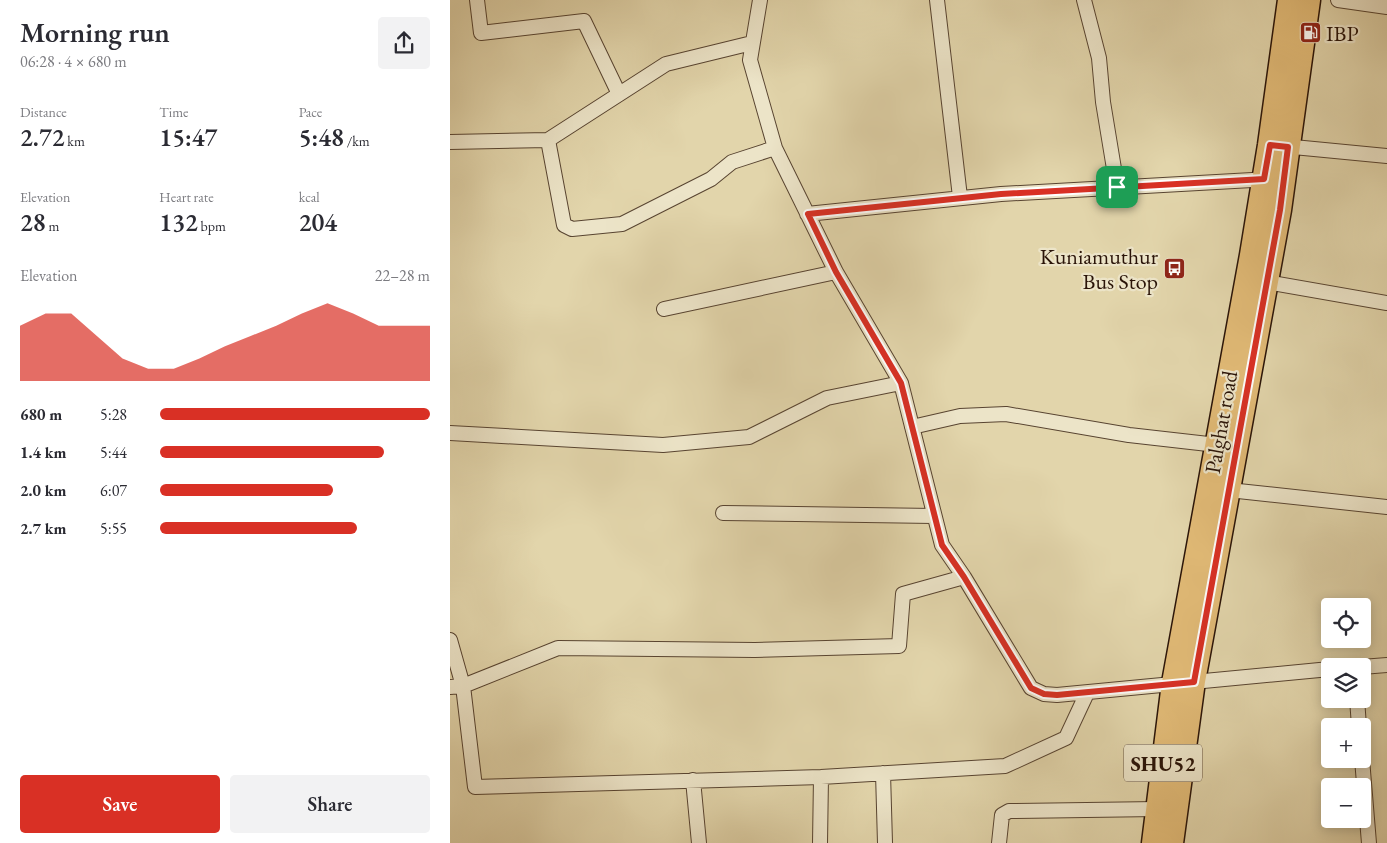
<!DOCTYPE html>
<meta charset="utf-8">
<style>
:root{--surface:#fff;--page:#f2f2f3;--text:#2b2b33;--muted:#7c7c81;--accent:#d93025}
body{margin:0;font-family:"EB Garamond",serif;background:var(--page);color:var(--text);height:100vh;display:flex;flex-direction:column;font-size:19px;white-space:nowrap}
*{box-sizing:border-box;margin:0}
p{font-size:16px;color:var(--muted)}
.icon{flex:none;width:28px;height:28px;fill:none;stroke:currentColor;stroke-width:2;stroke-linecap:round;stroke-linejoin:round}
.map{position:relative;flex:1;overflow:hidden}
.side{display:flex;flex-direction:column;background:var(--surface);width:450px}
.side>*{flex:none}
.controls{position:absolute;left:871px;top:598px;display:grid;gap:10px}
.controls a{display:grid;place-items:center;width:50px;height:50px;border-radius:5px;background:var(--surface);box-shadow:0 2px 12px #0003;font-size:25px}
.pin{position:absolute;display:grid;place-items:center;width:42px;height:42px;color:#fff;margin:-21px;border-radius:10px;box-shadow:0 2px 8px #0006}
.round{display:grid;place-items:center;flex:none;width:52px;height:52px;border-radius:5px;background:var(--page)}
.head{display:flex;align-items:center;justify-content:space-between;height:85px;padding:0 20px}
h1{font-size:28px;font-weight:600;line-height:38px}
.stats{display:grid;grid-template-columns:repeat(3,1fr);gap:8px;height:85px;padding:5px 20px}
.stats div{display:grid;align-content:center}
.stats b{font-size:25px;font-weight:600}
.stats small{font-size:14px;font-weight:400}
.stats p{font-size:14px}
.chart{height:140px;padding:10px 20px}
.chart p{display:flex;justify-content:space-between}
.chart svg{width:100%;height:90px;margin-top:5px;fill:var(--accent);opacity:.7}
.cta{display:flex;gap:10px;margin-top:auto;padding:10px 20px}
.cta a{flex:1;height:58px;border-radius:5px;background:var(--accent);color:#fff;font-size:20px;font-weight:600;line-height:58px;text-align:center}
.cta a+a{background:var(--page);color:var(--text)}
ul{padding:0 20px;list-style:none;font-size:16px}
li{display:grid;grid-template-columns:80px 60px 1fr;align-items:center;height:38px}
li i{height:12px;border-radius:6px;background:var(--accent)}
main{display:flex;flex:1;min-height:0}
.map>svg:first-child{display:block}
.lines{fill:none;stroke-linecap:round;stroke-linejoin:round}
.minor-casing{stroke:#584431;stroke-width:16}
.primary-casing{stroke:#2a1408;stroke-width:25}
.minor{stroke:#ece4c8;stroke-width:14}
.primary{stroke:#e1ba76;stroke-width:22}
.route-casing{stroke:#fff;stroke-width:10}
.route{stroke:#d93025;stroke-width:6}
.labels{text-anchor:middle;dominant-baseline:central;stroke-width:4.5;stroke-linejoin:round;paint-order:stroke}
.shield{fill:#ece4c8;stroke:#645242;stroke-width:1}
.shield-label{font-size:21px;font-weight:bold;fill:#2a1408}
.poi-label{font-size:22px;fill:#2a1408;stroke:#ece4c8;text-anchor:start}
.street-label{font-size:22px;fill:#2a1408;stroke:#ece4c8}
</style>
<main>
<section class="side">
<div class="head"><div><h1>Morning run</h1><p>06:28 · 4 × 680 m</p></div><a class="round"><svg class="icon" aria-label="share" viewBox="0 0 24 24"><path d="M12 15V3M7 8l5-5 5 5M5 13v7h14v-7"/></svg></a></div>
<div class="stats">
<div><p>Distance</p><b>2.72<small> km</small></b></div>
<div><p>Time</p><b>15:47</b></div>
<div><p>Pace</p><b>5:48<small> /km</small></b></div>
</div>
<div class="stats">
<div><p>Elevation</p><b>28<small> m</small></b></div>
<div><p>Heart rate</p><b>132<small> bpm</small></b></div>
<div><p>kcal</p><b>204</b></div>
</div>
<div class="chart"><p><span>Elevation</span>22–28 m</p>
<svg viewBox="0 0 160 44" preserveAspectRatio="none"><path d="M0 44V17L10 11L20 11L30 22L40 33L50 38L60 38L70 33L80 27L90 22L100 17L110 11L120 6L130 11L140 17L150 17L160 17V44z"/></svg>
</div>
<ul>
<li><b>680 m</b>5:28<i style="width:100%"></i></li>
<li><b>1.4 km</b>5:44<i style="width:83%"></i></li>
<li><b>2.0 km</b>6:07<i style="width:64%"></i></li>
<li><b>2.7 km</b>5:55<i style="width:73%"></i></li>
</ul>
<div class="cta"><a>Save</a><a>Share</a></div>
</section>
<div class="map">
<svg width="937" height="843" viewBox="0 0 937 843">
<rect width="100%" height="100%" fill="#e2d5ab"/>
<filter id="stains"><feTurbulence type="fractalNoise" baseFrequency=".004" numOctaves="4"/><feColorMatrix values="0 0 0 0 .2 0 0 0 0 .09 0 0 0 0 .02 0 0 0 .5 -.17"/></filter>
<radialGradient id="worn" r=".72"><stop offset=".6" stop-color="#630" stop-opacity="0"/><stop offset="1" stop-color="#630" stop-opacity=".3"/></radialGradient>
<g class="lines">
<defs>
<path id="minor" d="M27 0 31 33 134 21 169 94
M310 0 300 60 325 148 386 272 451 383 492 545 514 577 581 688 594 694 607 695 880 669
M487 0 510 197
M634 0 649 58 653 102 667 187
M888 0 937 7
M98 140 114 225 122 229 172 224 261 179 282 162 325 148
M0 142 98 140 216 64 302 43
M833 146 937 156
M357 214 551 194 820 179
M817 282 937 303
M214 309 386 272
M462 427 510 416 556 414 679 435 767 445
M0 433 213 445 299 437 377 398 451 383
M779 490 937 507
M273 513 484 516
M0 640 13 686 25 787 371 777 555 766 616 738 637 693
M912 667 937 665
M0 687 13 686 108 648 305 650 449 646 453 594 514 577
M907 699 909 726
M912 759 919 843
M433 773 435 843
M243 780 249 843
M370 843 371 777
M549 843 552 815 559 811 707 809"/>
<path id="primary" d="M703 843 723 683 801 255 819 145 839 0
M722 843 744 681 830 210 859 0"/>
</defs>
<use href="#minor" class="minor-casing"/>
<use href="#primary" class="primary-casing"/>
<use href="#minor" class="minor"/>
<use href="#primary" class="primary"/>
</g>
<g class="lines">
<defs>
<path id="route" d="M820 145 838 147 830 210 744 682 607 695 594 694 581 688 514 577 492 545 451 383 386 272 358 214 551 194 814 179Z"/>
</defs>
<use href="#route" class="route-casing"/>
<use href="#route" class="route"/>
</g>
<defs>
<symbol id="fuel-square" viewBox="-11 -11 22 22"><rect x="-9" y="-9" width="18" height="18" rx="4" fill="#8f2418" stroke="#ece4c8"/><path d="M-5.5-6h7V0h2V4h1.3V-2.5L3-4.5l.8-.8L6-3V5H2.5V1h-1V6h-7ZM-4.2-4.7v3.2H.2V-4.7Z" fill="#fff"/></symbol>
<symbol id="bus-square" viewBox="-11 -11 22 22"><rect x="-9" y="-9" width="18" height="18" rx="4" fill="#8f2418" stroke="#ece4c8"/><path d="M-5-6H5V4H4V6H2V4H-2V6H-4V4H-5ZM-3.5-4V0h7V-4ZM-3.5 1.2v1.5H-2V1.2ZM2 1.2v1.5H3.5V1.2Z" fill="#fff"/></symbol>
</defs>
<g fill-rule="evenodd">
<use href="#fuel-square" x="848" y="20" width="25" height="25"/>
<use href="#bus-square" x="712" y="256" width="25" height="25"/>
</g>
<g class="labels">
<rect class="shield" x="674" y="744.5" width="78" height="37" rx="4"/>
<g class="shield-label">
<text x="713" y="763">SHU52</text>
</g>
<g class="poi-label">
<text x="876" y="33">IBP</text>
<text x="708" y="256" text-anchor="end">Kuniamuthur<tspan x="708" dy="25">Bus Stop</tspan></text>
</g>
<g class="street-label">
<text transform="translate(771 422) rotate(-80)">Palghat road</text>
</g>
</g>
<rect width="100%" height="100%" filter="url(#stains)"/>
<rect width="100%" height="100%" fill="url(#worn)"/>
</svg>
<div class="controls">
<a><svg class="icon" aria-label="locate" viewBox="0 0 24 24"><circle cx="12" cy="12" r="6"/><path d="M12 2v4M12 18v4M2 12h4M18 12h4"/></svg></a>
<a><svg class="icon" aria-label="layers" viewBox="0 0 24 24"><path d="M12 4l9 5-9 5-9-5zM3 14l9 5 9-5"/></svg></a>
<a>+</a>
<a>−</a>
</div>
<div class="pin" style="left:667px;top:187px;background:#1e9e55"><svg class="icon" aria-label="arrive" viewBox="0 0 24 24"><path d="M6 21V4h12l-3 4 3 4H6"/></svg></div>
</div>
</main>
